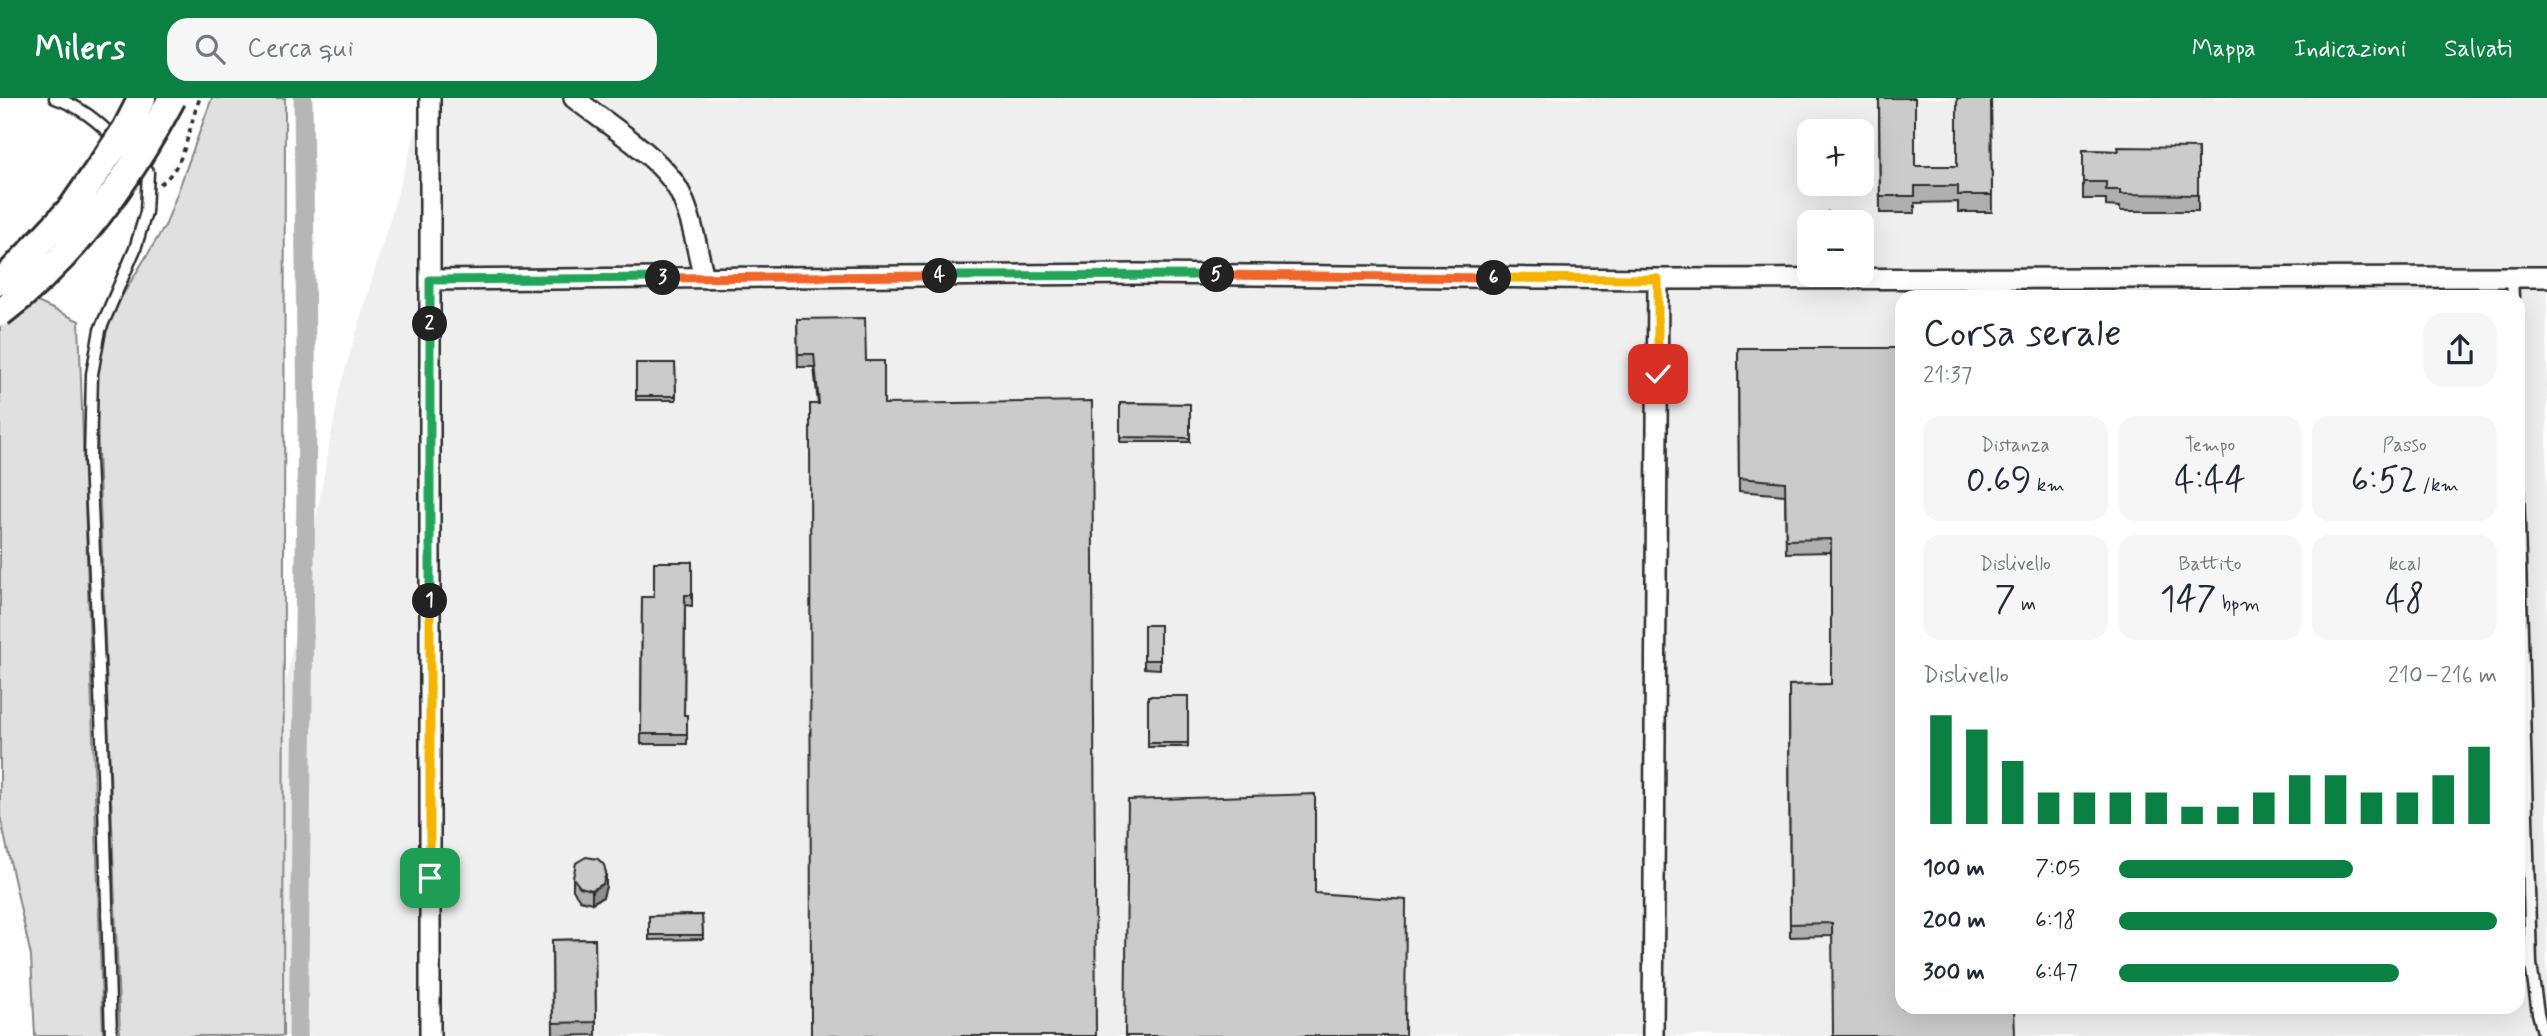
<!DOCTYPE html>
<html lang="it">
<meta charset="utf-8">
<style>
:root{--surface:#fff;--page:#f6f6f7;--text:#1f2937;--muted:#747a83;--accent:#0b8043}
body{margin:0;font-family:Mynerve,sans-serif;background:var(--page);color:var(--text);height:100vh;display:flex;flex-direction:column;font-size:26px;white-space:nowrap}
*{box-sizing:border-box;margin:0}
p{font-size:23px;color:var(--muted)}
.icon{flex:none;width:38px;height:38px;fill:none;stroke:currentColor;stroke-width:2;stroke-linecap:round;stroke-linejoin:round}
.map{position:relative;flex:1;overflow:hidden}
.side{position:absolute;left:1895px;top:192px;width:630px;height:724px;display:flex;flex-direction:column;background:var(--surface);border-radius:21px;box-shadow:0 7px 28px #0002}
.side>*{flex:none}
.controls{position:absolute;left:1797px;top:21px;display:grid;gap:14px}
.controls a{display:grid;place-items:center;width:77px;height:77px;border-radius:14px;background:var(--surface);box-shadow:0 7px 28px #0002;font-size:35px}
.pin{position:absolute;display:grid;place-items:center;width:60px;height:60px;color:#fff;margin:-30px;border-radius:14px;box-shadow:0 4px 10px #0006}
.km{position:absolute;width:35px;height:35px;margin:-18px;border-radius:50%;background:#222;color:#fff;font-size:19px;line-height:35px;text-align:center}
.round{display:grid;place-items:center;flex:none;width:74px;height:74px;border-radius:21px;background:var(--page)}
.summary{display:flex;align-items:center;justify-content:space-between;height:119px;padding:0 28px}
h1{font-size:38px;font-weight:600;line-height:52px}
.figures{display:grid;grid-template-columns:repeat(3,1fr);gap:10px;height:119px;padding:7px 28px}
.figures div{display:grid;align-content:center;border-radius:18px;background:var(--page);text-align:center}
.figures b{font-size:35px;font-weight:600}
.figures small{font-size:19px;font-weight:400}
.figures p{font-size:19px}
.chart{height:196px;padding:14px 28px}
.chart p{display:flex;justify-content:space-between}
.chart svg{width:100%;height:126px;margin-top:7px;stroke:var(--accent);stroke-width:6}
ul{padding:0 28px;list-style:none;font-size:23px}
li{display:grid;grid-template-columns:112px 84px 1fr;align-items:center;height:52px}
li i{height:18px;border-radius:9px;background:var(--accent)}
header{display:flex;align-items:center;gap:42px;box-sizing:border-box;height:98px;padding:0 35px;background:var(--accent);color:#fff}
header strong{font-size:33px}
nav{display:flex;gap:38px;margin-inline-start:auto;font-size:24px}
.search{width:490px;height:63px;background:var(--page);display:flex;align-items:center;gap:18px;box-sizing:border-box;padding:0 24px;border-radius:21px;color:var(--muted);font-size:26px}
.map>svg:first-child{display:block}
.built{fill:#efefef;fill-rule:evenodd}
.green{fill:#e0e0e0;stroke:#868686;stroke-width:2}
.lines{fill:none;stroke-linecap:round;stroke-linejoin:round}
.canal{stroke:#b6b6b6;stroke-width:19}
.lane-casing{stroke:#2b2b2b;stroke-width:15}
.street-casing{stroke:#2b2b2b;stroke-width:24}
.path{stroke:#2b2b2b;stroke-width:3.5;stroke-dasharray:5 5;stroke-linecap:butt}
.lane{stroke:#fff;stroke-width:10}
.street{stroke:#fff;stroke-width:19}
.secondary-bridge-casing{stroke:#2b2b2b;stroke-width:32;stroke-linecap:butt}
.secondary-bridge{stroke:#fff;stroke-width:26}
.wall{fill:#afafaf;stroke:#2b2b2b;stroke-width:2}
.shaded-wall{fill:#8e8e8e;stroke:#2b2b2b;stroke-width:2}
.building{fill:#cbcbcb;stroke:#2b2b2b;stroke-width:2}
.split-1-casing{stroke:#fff;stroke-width:14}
.split-2-casing{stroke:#fff;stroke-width:14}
.split-3-casing{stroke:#fff;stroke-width:14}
.split-4-casing{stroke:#fff;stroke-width:14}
.split-5-casing{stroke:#fff;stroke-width:14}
.split-6-casing{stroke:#fff;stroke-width:14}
.split-7-casing{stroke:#fff;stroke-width:14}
.split-1{stroke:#f5b400;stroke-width:9}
.split-2{stroke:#22a559;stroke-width:9}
.split-3{stroke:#22a559;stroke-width:9}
.split-4{stroke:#f0652b;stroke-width:9}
.split-5{stroke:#22a559;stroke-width:9}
.split-6{stroke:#f0652b;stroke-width:9}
.split-7{stroke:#f5b400;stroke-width:9}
</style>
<header>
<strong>Milers</strong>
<div class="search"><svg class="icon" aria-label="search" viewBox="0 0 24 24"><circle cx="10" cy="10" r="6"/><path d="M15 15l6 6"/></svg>Cerca qui</div>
<nav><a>Mappa</a><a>Indicazioni</a><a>Salvati</a></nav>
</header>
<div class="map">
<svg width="2547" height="938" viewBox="0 0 2547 938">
<rect width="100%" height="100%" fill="#fff"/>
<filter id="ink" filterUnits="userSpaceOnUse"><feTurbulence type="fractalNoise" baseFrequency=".0143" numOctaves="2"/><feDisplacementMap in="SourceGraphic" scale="14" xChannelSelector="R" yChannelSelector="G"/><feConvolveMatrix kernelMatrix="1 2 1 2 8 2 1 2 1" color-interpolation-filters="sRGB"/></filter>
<g filter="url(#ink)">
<path class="built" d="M426 0H2547V938H226L227 907 340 289ZM1810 33H1862V86H1810ZM1810 124H1862V177H1810ZM1902 200H2518V910H1902Z"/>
<path class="green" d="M212 0H285L283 938H120L94 244 166 126Z
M33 202 79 223 103 938H35L31 858 0 718V228Z"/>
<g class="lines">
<path class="canal" d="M298 938 307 327 303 0"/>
<defs>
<path id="lane" d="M55 0C81 9 98 23 117 43
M2512 179 2513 200
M2518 389 2531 866 2538 915 2544 938
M111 938 102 640 90 362 92 276 100 232 135 151 146 114 148 74 137 63"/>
<path id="street" d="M430 0V938
M574 0C605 25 665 61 681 97 693 123 697 152 704 180
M430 182 1137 176 1658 181 2547 179
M1653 938 1658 181"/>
</defs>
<use href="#lane" class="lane-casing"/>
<use href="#street" class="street-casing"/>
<path class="path" d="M160 86C188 66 187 30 200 0"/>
<use href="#lane" class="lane"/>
<use href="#street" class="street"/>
<defs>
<path id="secondary-bridge" d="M0 183 11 175 72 110 126 31 142 0
M0 215C75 158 128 83 172 0"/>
</defs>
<use href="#secondary-bridge" class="secondary-bridge-casing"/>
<use href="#secondary-bridge" class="secondary-bridge"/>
</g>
<path class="wall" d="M1879 0 1915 68H1957L1991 0 1992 114H1958V104L1915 105V115H1880Z
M2198 50V113H2120V109L2106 108V101H2083V52L2119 53Z
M797 221 866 263 884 306H818L814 269H798Z
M1738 250H1902L1832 838 1790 839 1789 587 1831 586V454L1786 455 1785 397 1739 393Z
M636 265H675L676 302H636Z
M1120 305 1190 306V344H1120Z
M692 464V508L685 507 684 617H687V646H641L642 499H654Z
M1144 527H1160V571L1144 570Z
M1148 598H1188V649H1148Z
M573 780 606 788 603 799 592 805 580 802 573 792Z
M702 817 703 841 649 842V818Z
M595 841 596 937 553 938 552 842Z"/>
<path class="shaded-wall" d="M606 775V788L603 799 592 805V792Z"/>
<path class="building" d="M1879 0H1915V68H1957V0H1991L1992 97H1958V88H1915V98H1880Z
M2118 49 2198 50V97L2120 96V92H2106V84H2083V52L2119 53Z
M1828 114 1841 124H1828Z
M865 220 866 263H884V306L1092 303 1096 938H811L810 306H819L814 256H798L797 221Z
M1738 250H1902V910H2014L2015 938H1833L1832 825 1790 826 1789 587 1831 586V441L1786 442 1785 384 1739 380Z
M636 265H675L676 298H636Z
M1120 305 1190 306V340L1120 339Z
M654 464H692V497H685L684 617H687V636H641L642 499H654Z
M1144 527H1160V562H1144Z
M1148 598H1188V645H1148Z
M1315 696V795L1406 802 1405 938H1125L1128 702Z
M586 759 598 761 604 767 606 775 603 786 592 792 580 789 573 780 576 765Z
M702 817 703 837H649V818Z
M595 841 596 924 553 925 552 842Z"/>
</g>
<g class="lines" filter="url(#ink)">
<defs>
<path id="split-1" d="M430 503V780"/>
<path id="split-2" d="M430 226V503"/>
<path id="split-3" d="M430 226V182L663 180"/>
<path id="split-4" d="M663 180 940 178"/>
<path id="split-5" d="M940 178 1217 177"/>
<path id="split-6" d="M1217 177 1494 180"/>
<path id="split-7" d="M1494 180 1658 181V276"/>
</defs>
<use href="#split-1" class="split-1-casing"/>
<use href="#split-2" class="split-2-casing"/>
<use href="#split-3" class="split-3-casing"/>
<use href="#split-4" class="split-4-casing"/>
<use href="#split-5" class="split-5-casing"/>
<use href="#split-6" class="split-6-casing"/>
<use href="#split-7" class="split-7-casing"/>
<use href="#split-1" class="split-1"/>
<use href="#split-2" class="split-2"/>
<use href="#split-3" class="split-3"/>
<use href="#split-4" class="split-4"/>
<use href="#split-5" class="split-5"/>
<use href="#split-6" class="split-6"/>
<use href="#split-7" class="split-7"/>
</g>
</svg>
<div class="controls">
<a>+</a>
<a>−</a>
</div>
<div class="pin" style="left:430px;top:780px;background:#1e9e55"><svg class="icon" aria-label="arrive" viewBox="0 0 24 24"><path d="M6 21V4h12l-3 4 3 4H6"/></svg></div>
<div class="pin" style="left:1658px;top:276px;background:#d93025"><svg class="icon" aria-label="check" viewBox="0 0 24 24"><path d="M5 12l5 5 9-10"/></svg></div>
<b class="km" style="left:430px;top:503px">1</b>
<b class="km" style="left:430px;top:226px">2</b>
<b class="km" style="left:663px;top:180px">3</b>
<b class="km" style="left:940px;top:178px">4</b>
<b class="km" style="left:1217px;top:177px">5</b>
<b class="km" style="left:1494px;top:180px">6</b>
<section class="side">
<div class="summary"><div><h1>Corsa serale</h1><p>21:37</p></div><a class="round"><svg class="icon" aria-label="share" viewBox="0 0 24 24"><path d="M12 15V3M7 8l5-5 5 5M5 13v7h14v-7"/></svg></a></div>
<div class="figures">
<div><p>Distanza</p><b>0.69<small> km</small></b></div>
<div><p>Tempo</p><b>4:44</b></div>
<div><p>Passo</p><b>6:52<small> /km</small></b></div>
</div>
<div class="figures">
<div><p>Dislivello</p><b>7<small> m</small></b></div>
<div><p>Battito</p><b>147<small> bpm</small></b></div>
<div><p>kcal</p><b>48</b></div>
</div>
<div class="chart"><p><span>Dislivello</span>210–216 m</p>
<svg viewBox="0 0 160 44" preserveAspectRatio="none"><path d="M5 44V6M15 44V11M25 44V22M35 44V33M45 44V33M55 44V33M65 44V33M75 44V38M85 44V38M95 44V33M105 44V27M115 44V27M125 44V33M135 44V33M145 44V27M155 44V17"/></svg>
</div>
<ul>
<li><b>100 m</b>7:05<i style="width:62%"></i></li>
<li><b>200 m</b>6:18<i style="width:100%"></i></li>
<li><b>300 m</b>6:47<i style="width:74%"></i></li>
</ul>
</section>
</div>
